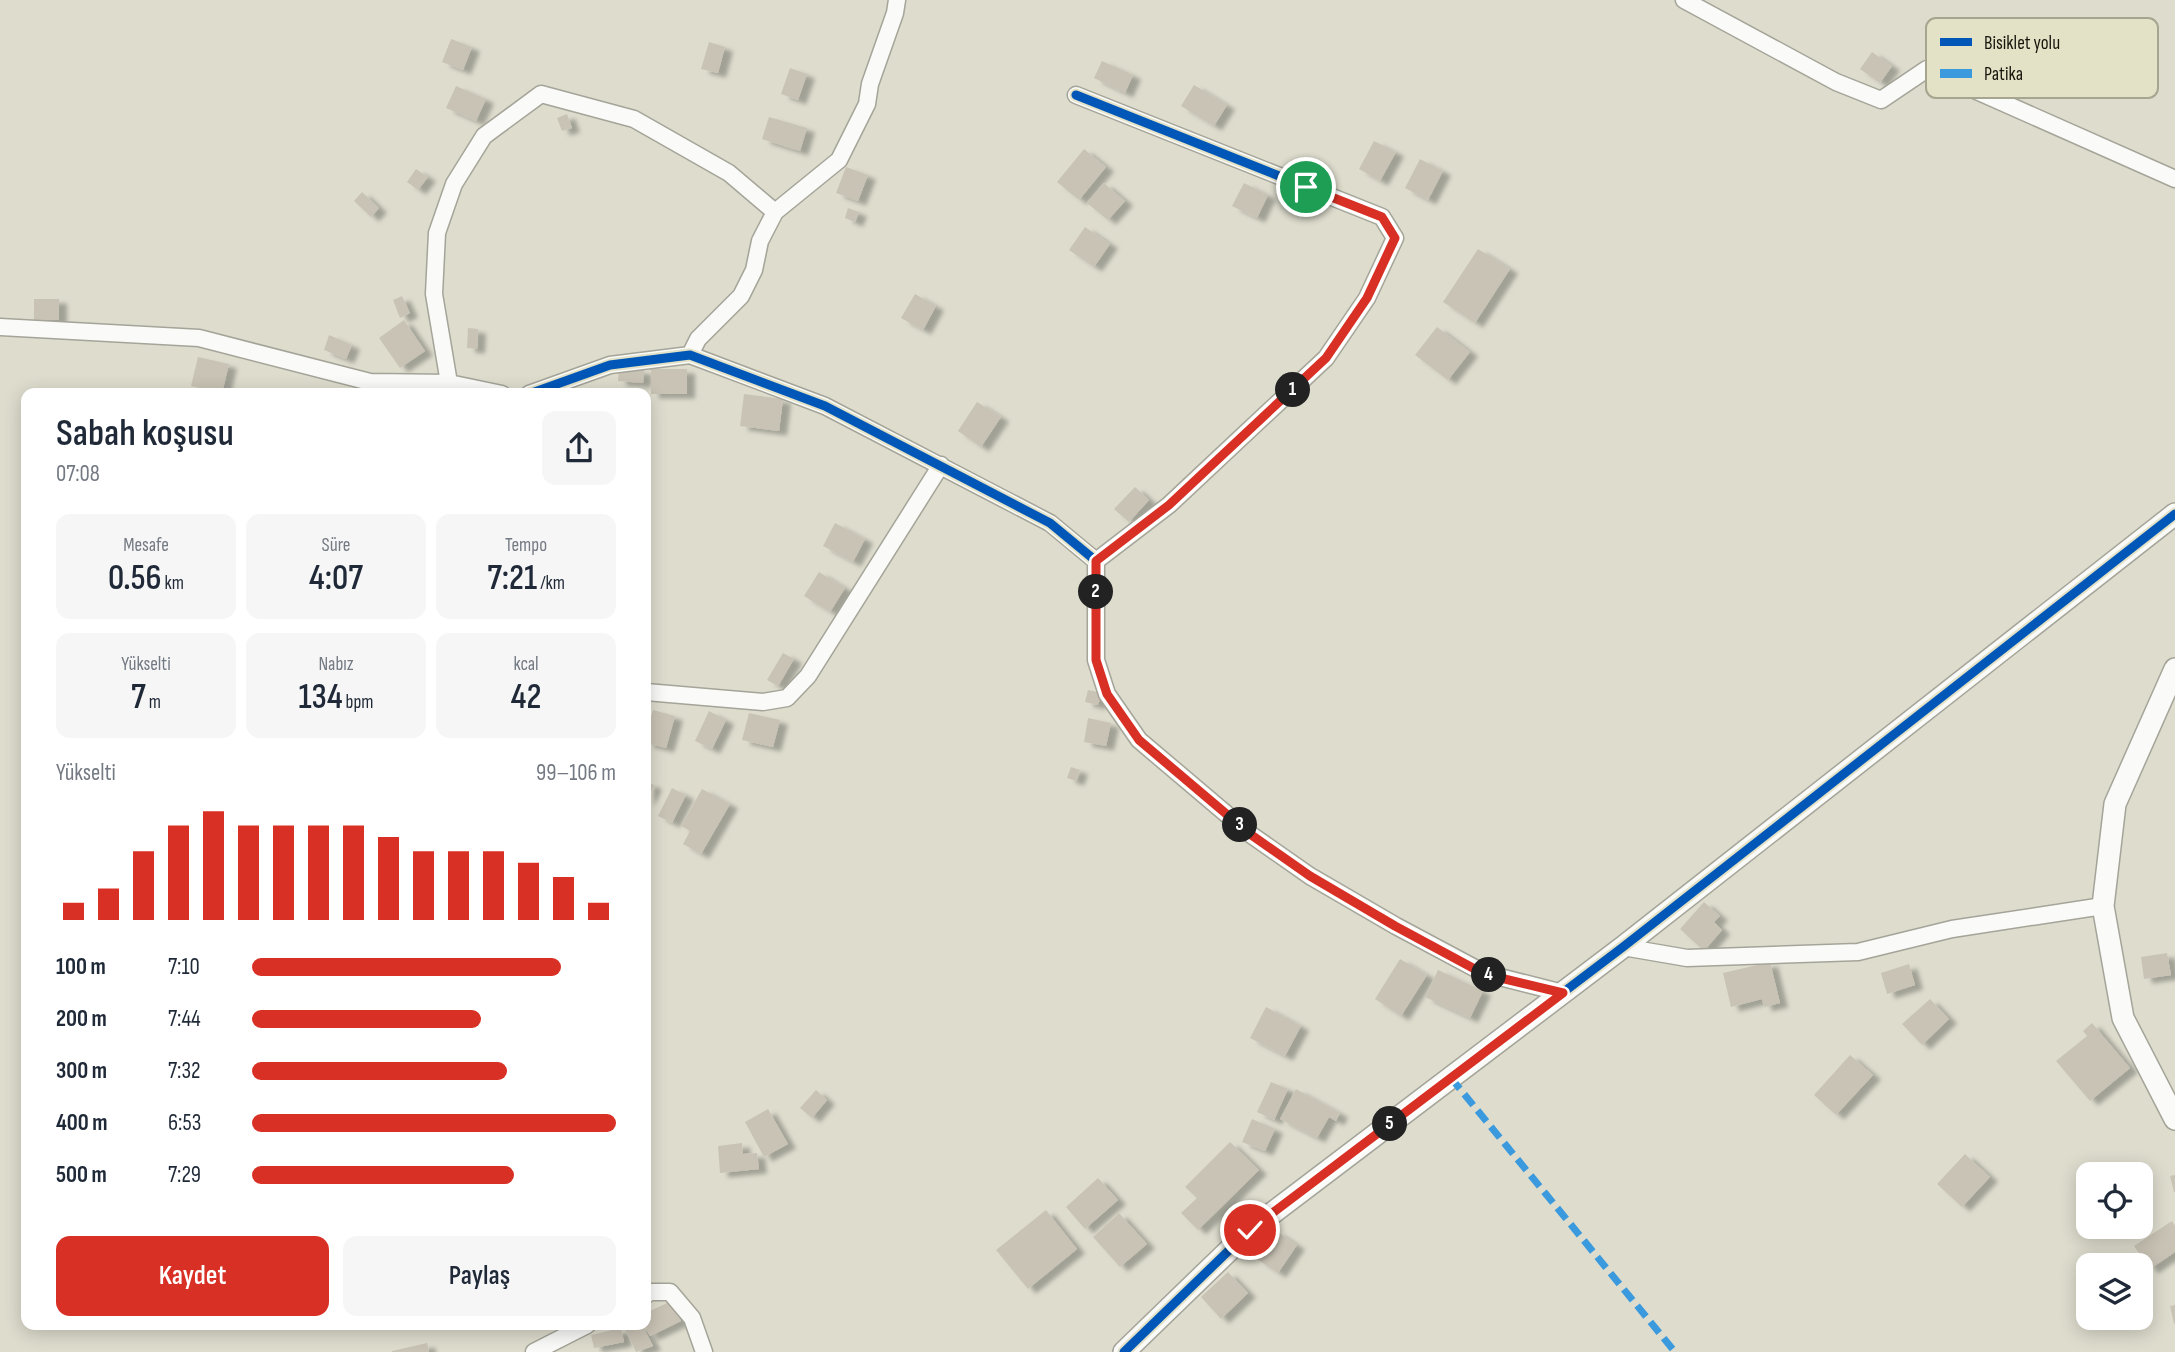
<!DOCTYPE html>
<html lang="tr">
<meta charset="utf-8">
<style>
:root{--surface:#fff;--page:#f6f6f7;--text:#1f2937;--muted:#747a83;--accent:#d93025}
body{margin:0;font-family:"Sofia Sans Condensed",sans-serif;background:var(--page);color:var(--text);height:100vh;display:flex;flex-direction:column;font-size:26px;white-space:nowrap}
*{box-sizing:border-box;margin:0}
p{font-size:23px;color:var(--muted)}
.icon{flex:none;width:38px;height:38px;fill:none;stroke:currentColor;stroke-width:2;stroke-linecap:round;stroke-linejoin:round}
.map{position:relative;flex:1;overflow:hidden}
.details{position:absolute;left:21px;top:388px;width:630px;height:942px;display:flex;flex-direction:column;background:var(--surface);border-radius:14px;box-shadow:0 4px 18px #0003}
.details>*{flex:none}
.buttons{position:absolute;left:2076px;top:1162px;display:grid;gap:14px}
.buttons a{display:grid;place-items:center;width:77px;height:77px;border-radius:14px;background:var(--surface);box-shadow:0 4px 18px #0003;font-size:35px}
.pin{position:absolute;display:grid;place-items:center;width:60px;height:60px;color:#fff;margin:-30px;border:4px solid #fff;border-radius:50%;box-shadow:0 2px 7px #0007}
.km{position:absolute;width:35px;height:35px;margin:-18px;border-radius:50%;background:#222;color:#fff;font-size:19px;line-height:35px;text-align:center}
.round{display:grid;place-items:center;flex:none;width:74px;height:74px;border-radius:14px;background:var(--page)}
.overview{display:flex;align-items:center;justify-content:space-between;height:119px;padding:0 35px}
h1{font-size:38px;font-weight:600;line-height:52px}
.stats{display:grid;grid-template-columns:repeat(3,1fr);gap:10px;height:119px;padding:7px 35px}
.stats div{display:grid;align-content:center;border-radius:14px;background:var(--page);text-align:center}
.stats b{font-size:35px;font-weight:600}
.stats small{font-size:19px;font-weight:400}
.stats p{font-size:19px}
.chart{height:196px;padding:14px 35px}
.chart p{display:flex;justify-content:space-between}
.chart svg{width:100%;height:126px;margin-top:7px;stroke:var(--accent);stroke-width:6}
.cta{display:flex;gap:14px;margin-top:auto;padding:14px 35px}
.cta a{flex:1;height:80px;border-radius:14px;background:var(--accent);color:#fff;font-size:28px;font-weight:600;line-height:80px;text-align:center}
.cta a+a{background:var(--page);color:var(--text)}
ul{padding:0 35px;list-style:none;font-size:23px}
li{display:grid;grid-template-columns:112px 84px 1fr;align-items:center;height:52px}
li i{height:18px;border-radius:9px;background:var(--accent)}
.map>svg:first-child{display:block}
.building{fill:#c9c3b5;filter:url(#shadow)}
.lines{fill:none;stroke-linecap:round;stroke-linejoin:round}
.minor-casing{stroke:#a5a499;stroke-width:19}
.tertiary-casing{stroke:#a5a499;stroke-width:24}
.minor{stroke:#fafaf8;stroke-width:16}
.tertiary{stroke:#fafaf8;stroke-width:21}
.quiet{stroke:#3b9ade;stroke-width:7;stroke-dasharray:14 7;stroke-linecap:butt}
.cycleway-casing{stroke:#e3e2c7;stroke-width:13}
.cycleway{stroke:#0057b8;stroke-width:9}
.route-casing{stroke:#fff;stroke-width:14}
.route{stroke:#d93025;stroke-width:9}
.key{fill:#e3e2c7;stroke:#a6a58f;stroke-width:2}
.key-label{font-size:19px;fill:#17160d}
</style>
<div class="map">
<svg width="2175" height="1352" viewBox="0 0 2175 1352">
<defs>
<filter id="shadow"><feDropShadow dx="8" dy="4.5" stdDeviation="2" flood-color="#0004"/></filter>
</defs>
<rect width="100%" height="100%" fill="#dddccd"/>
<path class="building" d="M451 39 472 47 463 70 442 62Z
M709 42 725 47 718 73 701 69Z
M1872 52 1892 66 1880 83 1860 69Z
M1102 61 1133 75 1125 93 1094 78Z
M790 68 807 74 798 100 781 94Z
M1194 85 1227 105 1214 126 1181 106Z
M456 86 486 99 476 121 446 108Z
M567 114 572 128 562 131 557 118Z
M769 117 807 128 800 151 762 139Z
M1374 141 1396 152 1380 181 1359 169Z
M1084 149 1106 167 1079 200 1057 182Z
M1420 159 1443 171 1428 200 1405 188Z
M846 167 868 175 858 201 836 193Z
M416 169 428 177 418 190 407 182Z
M1104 183 1125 201 1108 220 1087 203Z
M1244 183 1268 195 1257 218 1232 206Z
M362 192 379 208 371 217 354 201Z
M848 208 859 212 855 222 845 218Z
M1085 227 1110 244 1094 267 1069 250Z
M1478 249 1510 269 1475 323 1443 302Z
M915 294 936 306 923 330 901 318Z
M402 296 410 313 400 318 393 300Z
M34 299H59V320H34Z
M404 320 425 351 400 368 379 338Z
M1437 327 1470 352 1448 380 1415 355Z
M468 328 478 329 477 349 467 348Z
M329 335 352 345 346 359 324 350Z
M198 357 229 364 222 393 191 386Z
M619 368 644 370 643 383 618 381Z
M651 369H687V394H651Z
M744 394 783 399 779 431 740 426Z
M977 402 1001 417 981 447 958 431Z
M1135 487 1149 500 1129 522 1114 509Z
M835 523 865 539 853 562 823 546Z
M819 572 845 588 830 612 804 596Z
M783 653 794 659 778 686 767 680Z
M1088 690 1102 693 1098 705 1085 702Z
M653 710 675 716 666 748 646 743V735Z
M709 711 726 720 712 749 695 741Z
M749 713 780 720 773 747 742 740Z
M1088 718 1111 723 1106 746 1084 742Z
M1071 767 1080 770 1076 781 1067 778Z
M646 782 654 785 646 802Z
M672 788 686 795 672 823 658 816Z
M702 789 730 804 701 854 683 844 690 831 681 826Z
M1704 902 1720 916 1714 922 1722 930 1704 951 1680 929Z
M2167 953 2171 975 2144 979 2141 957Z
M1400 959 1427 975 1401 1016 1375 999Z
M1770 962 1780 1003 1764 1007 1762 999 1731 1007 1723 973Z
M1909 964 1915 985 1887 994 1881 973Z
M1438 970 1483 991 1470 1018 1425 997Z
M1930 999 1949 1019 1922 1045 1902 1024Z
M1266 1007 1301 1026 1285 1056 1250 1038Z
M2092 1023 2130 1068 2090 1101 2056 1061 2087 1036 2083 1031Z
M1850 1055 1873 1075 1836 1115 1814 1095Z
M1271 1082 1288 1089 1274 1120 1257 1112Z
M1296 1089 1340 1113 1336 1121 1329 1117 1317 1138 1280 1119Z
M816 1090 827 1100 812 1118 800 1108Z
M768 1109 788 1144 764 1157 745 1122Z
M1252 1119 1275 1129 1265 1151 1242 1142Z
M1230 1142 1259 1170 1198 1230 1181 1213 1197 1198 1185 1187Z
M742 1143 743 1154 757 1153 759 1169 720 1173 718 1146Z
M1965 1154 1990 1177 1962 1207 1937 1184Z
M2175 1175V1192H2174L2170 1176Z
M1098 1178 1118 1200 1085 1229 1066 1207Z
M1046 1210 1077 1249 1028 1289 996 1250Z
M1119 1213 1147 1244 1120 1267 1093 1237Z
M2172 1221 2175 1226V1252L2150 1269 2134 1246Z
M1276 1231 1297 1245 1278 1273 1257 1259Z
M1228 1272 1248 1293 1221 1319 1201 1297Z
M2088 1274V1295L2079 1290Z
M671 1301 681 1321 650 1336 644 1325H646V1313Z
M2175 1305V1323L2174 1324 2170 1306Z
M628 1325H642L653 1346 636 1352 624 1327Z
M621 1328 624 1342 594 1348 591 1335Z
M427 1343 429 1352H392V1351Z"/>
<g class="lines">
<defs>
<path id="minor" d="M1684 0 1836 82 1881 100 1927 69 2175 179
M1076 95 1382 217 1395 238 1367 298 1326 358 1169 505 1096 561
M0 327 199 338 370 382 449 383 502 394
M690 355 698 339 741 296 754 270 760 241 775 212 839 160 867 104 870 84 895 13 897 0
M449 383 434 294 437 233 454 184 484 136 541 94 634 119 729 173 775 212
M529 394 610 365 690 355 825 406 1050 523 1096 561
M1096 561V660L1107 694 1139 740 1250 834 1310 876 1396 926 1484 973 1563 993
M646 692 763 702 787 698 808 676 941 465
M1623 947 1687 958 1858 952 1952 929 2103 906
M646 1295 650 1292H670L692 1318 704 1352
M534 1352 587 1325"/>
<path id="tertiary" d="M2175 669 2115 804 2103 906 2123 1018 2175 1119
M1124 1352 1250 1230 1623 947 2175 514"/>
</defs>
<use href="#minor" class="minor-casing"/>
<use href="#tertiary" class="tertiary-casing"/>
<use href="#minor" class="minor"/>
<use href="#tertiary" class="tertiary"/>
<path class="quiet" d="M1451 1078 1675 1352"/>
<defs>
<path id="cycleway" d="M529 394 610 365 690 355 825 406 1050 523 1096 561 1169 505 1326 358 1367 298 1395 238 1382 217 1076 95
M1124 1352 1250 1230 1623 947 2175 514"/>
</defs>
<use href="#cycleway" class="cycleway-casing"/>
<use href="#cycleway" class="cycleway"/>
</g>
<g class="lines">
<defs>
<path id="route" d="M1250 1230 1563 993 1484 974 1395 926 1310 876 1250 834 1139 740 1107 694 1096 660V561L1169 505 1326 358 1367 298 1395 238 1382 217 1306 187"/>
</defs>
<use href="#route" class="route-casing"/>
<use href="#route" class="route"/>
</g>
<rect x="1926" y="18" width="232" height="80" rx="10" class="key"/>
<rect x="1940" y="38" width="32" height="8" fill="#0057b8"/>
<rect x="1940" y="69" width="32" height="9" fill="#3b9ade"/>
<g class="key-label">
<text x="1984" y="49">Bisiklet yolu</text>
<text x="1984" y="80">Patika</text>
</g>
</svg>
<div class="buttons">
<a><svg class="icon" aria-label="locate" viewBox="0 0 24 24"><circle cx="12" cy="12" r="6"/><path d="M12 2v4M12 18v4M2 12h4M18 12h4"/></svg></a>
<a><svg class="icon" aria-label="layers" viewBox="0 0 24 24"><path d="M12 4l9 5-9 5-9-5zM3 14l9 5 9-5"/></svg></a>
</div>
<div class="pin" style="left:1306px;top:187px;background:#1e9e55"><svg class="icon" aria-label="arrive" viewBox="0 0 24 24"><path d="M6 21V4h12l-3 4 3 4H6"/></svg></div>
<div class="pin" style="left:1250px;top:1230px;background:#d93025"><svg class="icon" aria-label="check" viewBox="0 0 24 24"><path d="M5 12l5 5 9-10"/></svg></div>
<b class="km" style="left:1293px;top:390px">1</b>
<b class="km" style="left:1096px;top:592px">2</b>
<b class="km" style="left:1240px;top:825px">3</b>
<b class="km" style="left:1489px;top:975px">4</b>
<b class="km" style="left:1390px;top:1124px">5</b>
<section class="details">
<div class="overview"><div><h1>Sabah koşusu</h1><p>07:08</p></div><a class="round"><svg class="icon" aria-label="share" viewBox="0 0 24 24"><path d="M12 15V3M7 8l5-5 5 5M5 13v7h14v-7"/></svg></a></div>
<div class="stats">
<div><p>Mesafe</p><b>0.56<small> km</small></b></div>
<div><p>Süre</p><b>4:07</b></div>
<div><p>Tempo</p><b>7:21<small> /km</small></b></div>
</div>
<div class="stats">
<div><p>Yükselti</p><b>7<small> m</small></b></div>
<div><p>Nabız</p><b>134<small> bpm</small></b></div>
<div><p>kcal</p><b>42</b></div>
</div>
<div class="chart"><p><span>Yükselti</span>99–106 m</p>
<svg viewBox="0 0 160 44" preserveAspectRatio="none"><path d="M5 44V38M15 44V33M25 44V20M35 44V11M45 44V6M55 44V11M65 44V11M75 44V11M85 44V11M95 44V15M105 44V20M115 44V20M125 44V20M135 44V24M145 44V29M155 44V38"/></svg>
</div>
<ul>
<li><b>100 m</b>7:10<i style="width:85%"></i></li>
<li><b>200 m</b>7:44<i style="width:63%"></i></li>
<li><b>300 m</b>7:32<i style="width:70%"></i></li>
<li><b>400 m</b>6:53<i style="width:100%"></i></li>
<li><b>500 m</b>7:29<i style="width:72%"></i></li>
</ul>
<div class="cta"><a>Kaydet</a><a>Paylaş</a></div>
</section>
</div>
